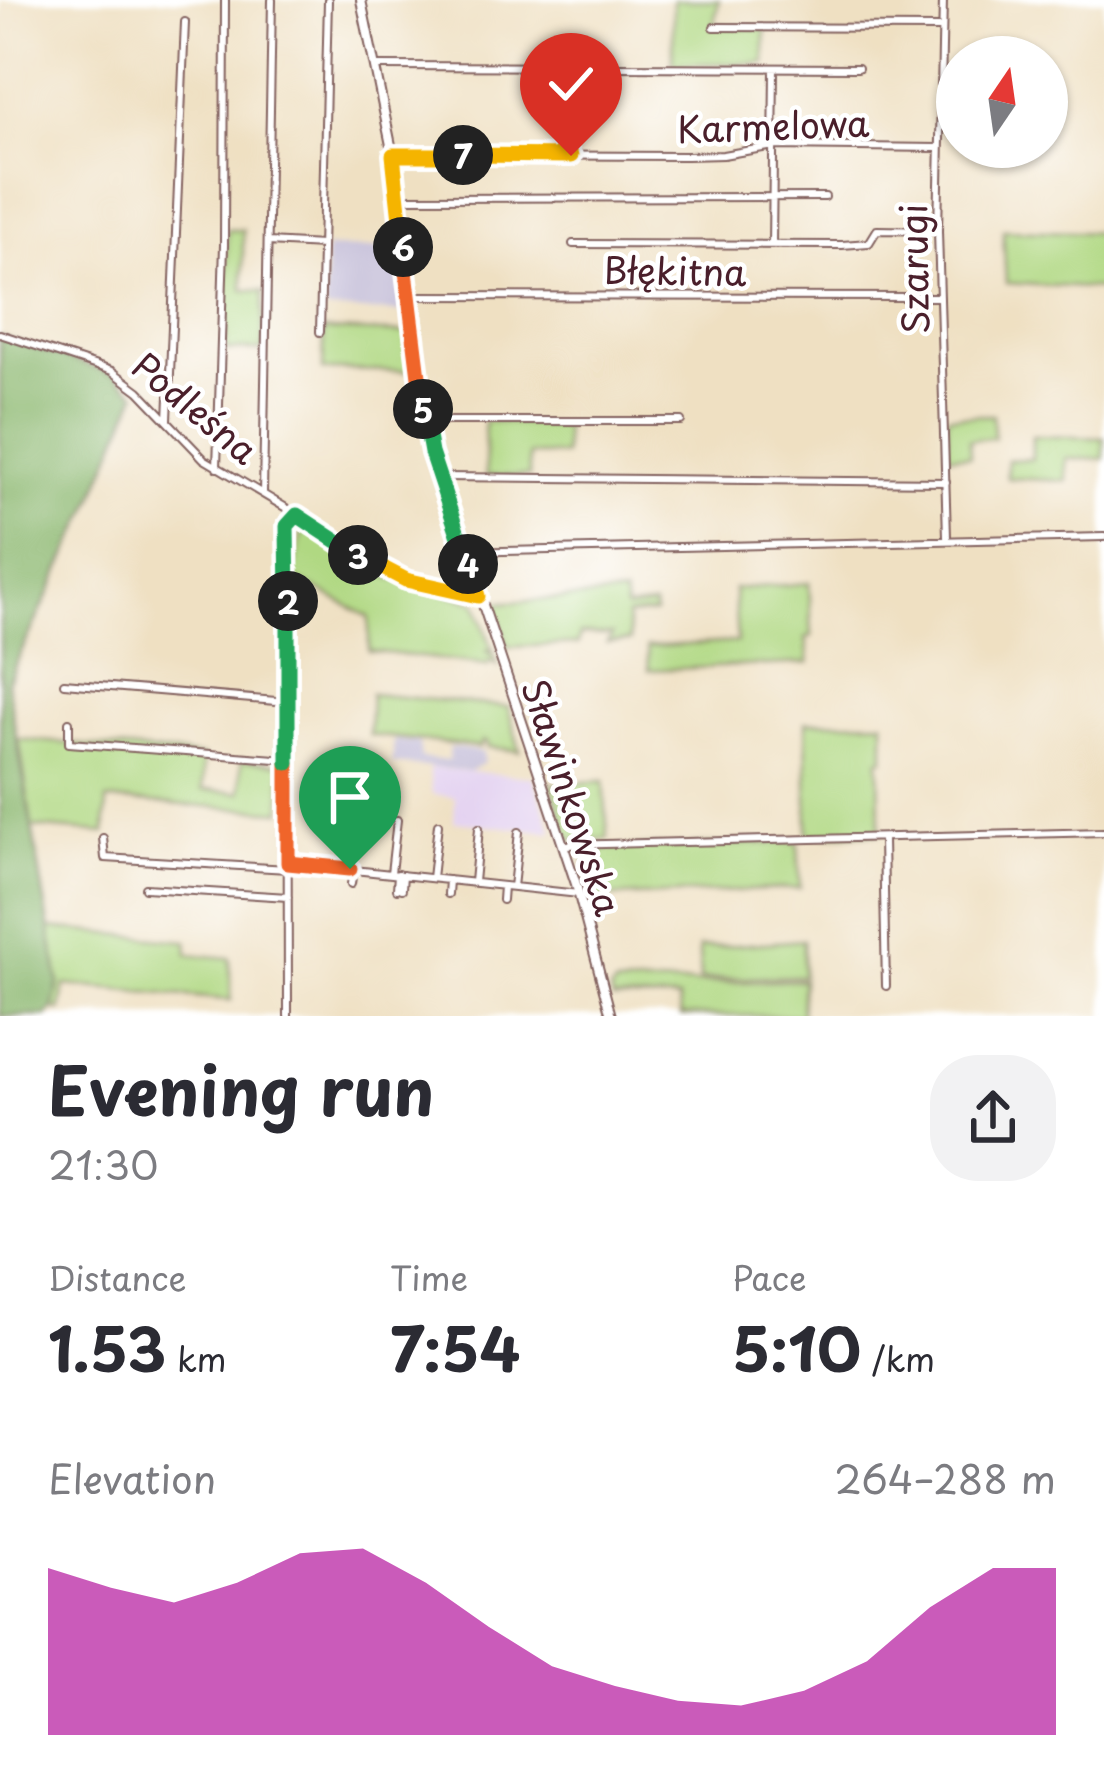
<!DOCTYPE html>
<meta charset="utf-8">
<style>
:root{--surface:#fff;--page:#f2f2f3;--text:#2b2b33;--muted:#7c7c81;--accent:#b5179e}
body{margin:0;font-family:"Playpen Sans",sans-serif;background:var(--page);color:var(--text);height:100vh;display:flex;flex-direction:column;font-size:45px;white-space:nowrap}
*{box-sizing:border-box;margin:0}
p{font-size:39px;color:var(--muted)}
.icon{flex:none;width:66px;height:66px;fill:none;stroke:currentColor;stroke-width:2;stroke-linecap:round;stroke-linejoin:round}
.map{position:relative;height:1016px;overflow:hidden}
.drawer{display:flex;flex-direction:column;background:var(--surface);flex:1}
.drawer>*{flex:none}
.needle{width:78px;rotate:13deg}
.fabs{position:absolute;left:936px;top:36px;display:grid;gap:24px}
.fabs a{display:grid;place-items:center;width:132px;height:132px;border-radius:50%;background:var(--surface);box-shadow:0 3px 9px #0004;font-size:60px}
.pin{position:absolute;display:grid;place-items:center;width:102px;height:102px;color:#fff;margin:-123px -51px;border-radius:50% 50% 50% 0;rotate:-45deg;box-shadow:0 0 12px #0007}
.pin .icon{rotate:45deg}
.km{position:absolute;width:60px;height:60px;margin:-30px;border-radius:50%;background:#222;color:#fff;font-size:33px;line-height:60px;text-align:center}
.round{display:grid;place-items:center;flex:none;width:126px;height:126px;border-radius:48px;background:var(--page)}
.head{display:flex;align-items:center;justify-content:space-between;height:204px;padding:0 48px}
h1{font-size:66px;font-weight:700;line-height:90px}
.stats{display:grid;grid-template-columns:repeat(3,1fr);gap:18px;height:204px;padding:12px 48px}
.stats div{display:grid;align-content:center}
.stats b{font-size:60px;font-weight:700}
.stats small{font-size:33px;font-weight:400}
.stats p{font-size:33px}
.chart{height:336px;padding:24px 48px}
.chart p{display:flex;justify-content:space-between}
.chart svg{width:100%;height:216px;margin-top:12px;fill:var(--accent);opacity:.7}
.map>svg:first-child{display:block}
.built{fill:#e4d3f1}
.industrial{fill:#c6c0d9}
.green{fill:#b0d882;stroke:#7d7c56;stroke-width:3}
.forest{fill:#8cb870;stroke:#6b6c4e;stroke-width:3}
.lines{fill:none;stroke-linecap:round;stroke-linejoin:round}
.minor-casing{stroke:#846360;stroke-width:10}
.tertiary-casing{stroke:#846360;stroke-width:12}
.minor{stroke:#fff;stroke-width:6}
.tertiary{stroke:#fff;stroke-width:8}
.split-1-casing{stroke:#fff;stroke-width:24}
.split-2-casing{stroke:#fff;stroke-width:24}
.split-3-casing{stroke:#fff;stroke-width:24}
.split-4-casing{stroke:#fff;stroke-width:24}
.split-5-casing{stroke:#fff;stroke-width:24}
.split-6-casing{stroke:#fff;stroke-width:24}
.split-7-casing{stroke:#fff;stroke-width:24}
.split-8-casing{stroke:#fff;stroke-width:24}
.split-1{stroke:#f0652b;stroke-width:15}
.split-2{stroke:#22a559;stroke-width:15}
.split-3{stroke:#22a559;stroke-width:15}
.split-4{stroke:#f5b400;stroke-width:15}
.split-5{stroke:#22a559;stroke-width:15}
.split-6{stroke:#f0652b;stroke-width:15}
.split-7{stroke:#f5b400;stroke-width:15}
.split-8{stroke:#f5b400;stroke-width:15}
.labels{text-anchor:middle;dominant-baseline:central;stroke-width:9;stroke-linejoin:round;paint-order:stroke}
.street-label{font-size:36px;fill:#4a1f2b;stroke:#fff}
</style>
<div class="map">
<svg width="1104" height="1016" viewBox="0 0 1104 1016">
<rect width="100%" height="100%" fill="#fff"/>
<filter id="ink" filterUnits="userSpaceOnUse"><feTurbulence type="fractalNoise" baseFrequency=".00833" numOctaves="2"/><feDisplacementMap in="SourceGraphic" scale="24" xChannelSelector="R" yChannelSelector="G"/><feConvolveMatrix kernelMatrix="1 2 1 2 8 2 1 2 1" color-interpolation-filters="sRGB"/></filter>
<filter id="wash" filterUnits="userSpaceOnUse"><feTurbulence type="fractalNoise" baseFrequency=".004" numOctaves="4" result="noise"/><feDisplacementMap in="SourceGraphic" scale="48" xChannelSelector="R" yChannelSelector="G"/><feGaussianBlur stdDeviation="2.7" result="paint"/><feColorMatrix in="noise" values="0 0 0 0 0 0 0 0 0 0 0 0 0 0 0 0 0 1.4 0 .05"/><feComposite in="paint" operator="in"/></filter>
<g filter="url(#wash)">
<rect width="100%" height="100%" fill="#efe0c2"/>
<path class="built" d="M429 768 533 777 553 832 454 822 455 797 432 794Z"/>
<path class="industrial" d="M326 248 397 249 403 312 325 310Z
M394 740 419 743 421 758 448 761 450 747 483 752 484 763 469 771 392 764Z"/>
<path class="green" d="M673 0H719L714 24 765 29V63L673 64Z
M227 230H243V290L263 291V350H226Z
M1003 230 1104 233V289L1006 283Z
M324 330 409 333 413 371 323 370Z
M993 415 994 438 969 440 970 456 948 455 947 416Z
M484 421 564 426V455H529V476H486Z
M1032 436 1104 438V459H1066L1067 481 1007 478V460L1032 459Z
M307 525 387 576 476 602 492 649 487 651 489 654 493 652 497 665 490 660 488 665 369 651V617L293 577 302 531Z
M809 583 812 636 806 638 809 663 649 670 647 647 737 642 734 589Z
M624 595 626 609 654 606 655 613 627 616 630 641 607 643 612 635 580 634 578 644 508 647 494 603Z
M371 694 508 707 520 751 487 747V742L482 741 480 747 369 735Z
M884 721V759H879L880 833 808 836 806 722Z
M19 739 203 756V790L241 792V760L282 764V811L107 800 105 833 32 827Z
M604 781 608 839 569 840 551 784Z
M798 842 800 888 594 898 582 849Z
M49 928 187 941 188 954 230 958 231 1000 65 985 61 1010 53 1009Z
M803 940V976L700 980 699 948Z
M803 980 801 1016H681L678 999 613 1000 611 991 615 986Z"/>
<path class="forest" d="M0 336 113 374 137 393 89 510 7 682 59 983 53 1009 47 1016H0Z"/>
</g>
<g filter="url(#ink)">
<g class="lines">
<defs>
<path id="minor" d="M943 0 938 231 947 537
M714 27 942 28
M376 66 858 68
M393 155 687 156 723 155 774 146 939 148
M398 198 825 197
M268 242 322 245
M573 244 842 245 869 243 877 230 938 231
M772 245 774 69
M409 296 940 297
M320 332 328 0
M0 334 112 371 139 391 204 459 328 533 372 565 423 586 478 596
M168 420 185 22
M424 421H681
M217 468 224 245 225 0
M440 477 946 482
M263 494 272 0
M464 552 1104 537
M64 683 288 702
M69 722V743L288 760
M103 838 105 858 288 869
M883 840 886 986
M564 845 1104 832
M288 863 579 894
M350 869 355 817
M391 873 397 820
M432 878 438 824
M474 882 479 828
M351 884 353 870
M513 887 519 832
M145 888 288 897
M397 889 398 874
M402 889 403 875
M448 894 449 880
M502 900 503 886
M288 1016 287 527 297 515"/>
<path id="tertiary" d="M361 0 393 155 427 437 576 884 611 1016"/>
</defs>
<use href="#minor" class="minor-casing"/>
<use href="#tertiary" class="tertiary-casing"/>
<use href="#minor" class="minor"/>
<use href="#tertiary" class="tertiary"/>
</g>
</g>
<g class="lines" filter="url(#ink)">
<defs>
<path id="split-1" d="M288 763V863L350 869"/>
<path id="split-2" d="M288 601V763"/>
<path id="split-3" d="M288 601 287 526 297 515 358 555"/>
<path id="split-4" d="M358 555 406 580 478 596 468 564"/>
<path id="split-5" d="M423 409 431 453 468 564"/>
<path id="split-6" d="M403 247 423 409"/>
<path id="split-7" d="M403 247 393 155H463"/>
<path id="split-8" d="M463 155 571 156"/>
</defs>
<use href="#split-1" class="split-1-casing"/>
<use href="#split-2" class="split-2-casing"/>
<use href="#split-3" class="split-3-casing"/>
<use href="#split-4" class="split-4-casing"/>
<use href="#split-5" class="split-5-casing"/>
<use href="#split-6" class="split-6-casing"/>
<use href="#split-7" class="split-7-casing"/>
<use href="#split-8" class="split-8-casing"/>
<use href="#split-1" class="split-1"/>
<use href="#split-2" class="split-2"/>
<use href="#split-3" class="split-3"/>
<use href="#split-4" class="split-4"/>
<use href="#split-5" class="split-5"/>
<use href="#split-6" class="split-6"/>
<use href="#split-7" class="split-7"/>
<use href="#split-8" class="split-8"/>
</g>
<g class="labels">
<g class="street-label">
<text transform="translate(773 125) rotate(-2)">Karmelowa</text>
<text transform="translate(913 269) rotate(-91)">Szarugi</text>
<text transform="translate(675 270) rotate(1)">Błękitna</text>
<text transform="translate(196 407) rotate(40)">Podleśna</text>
<text transform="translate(573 797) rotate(72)">Sławinkowska</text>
</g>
</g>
</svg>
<div class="fabs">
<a><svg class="needle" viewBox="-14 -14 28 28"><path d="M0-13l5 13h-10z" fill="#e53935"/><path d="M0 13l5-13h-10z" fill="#7c7c81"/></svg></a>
</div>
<div class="pin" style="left:350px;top:869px;background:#1e9e55"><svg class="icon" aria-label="arrive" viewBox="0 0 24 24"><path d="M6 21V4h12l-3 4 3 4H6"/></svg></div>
<div class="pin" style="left:571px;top:156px;background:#d93025"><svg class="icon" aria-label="check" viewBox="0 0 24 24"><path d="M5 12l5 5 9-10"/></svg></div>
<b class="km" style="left:288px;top:601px">2</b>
<b class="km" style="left:358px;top:555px">3</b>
<b class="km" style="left:468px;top:564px">4</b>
<b class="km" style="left:423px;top:409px">5</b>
<b class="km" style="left:403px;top:247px">6</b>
<b class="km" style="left:463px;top:155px">7</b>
</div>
<section class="drawer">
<div class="head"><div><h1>Evening run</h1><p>21:30</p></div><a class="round"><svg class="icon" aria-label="share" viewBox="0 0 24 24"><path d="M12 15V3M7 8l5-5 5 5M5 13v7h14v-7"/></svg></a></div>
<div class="stats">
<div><p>Distance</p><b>1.53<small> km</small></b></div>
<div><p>Time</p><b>7:54</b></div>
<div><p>Pace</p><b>5:10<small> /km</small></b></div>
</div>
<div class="chart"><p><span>Elevation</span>264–288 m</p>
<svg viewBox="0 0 160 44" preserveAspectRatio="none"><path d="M0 44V10L10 14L20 17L30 13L40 7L50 6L60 13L70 22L80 30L90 34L100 37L110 38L120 35L130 29L140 18L150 10L160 10V44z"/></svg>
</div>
</section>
